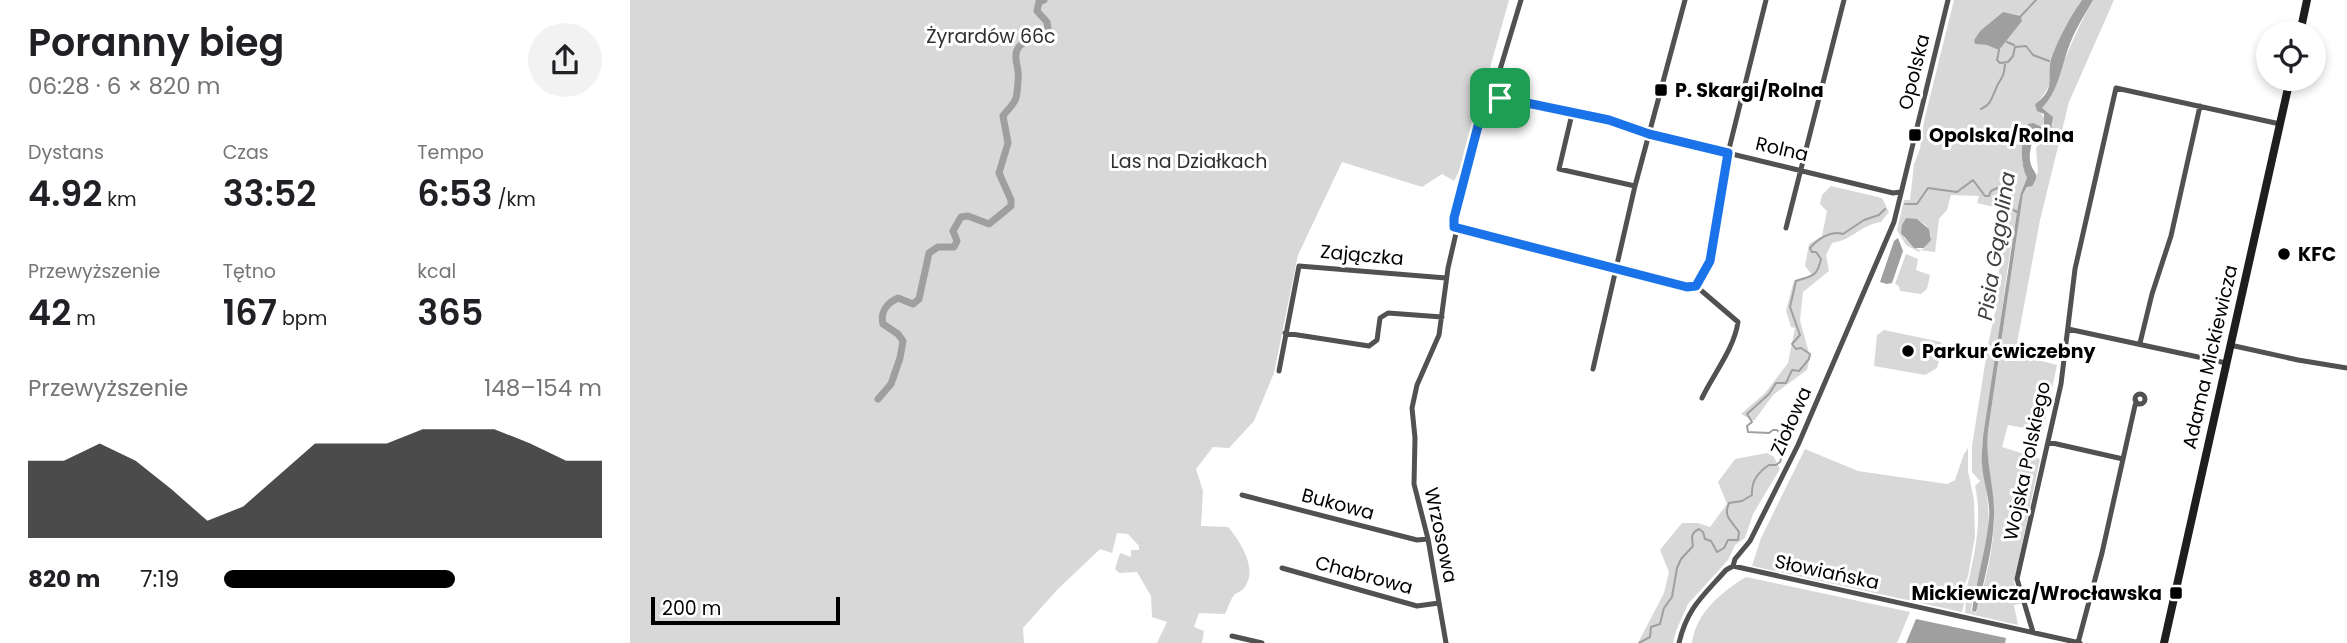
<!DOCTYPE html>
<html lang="pl">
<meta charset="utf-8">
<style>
:root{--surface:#fff;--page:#f2f2f2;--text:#202124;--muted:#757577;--accent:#000}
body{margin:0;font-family:Poppins,sans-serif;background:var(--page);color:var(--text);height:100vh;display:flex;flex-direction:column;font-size:26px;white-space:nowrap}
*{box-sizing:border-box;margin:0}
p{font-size:23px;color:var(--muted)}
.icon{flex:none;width:38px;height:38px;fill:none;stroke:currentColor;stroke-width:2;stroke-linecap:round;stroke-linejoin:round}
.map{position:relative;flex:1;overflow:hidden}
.details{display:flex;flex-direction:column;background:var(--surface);width:630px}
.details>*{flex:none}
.fabs{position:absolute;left:1626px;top:21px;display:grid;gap:14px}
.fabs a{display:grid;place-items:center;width:70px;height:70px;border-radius:50%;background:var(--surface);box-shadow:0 4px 10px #0003;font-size:35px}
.scale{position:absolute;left:21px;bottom:18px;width:189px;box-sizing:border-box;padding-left:7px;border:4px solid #000;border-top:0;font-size:19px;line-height:24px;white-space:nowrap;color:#000;-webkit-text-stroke:5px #fff;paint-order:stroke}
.pin{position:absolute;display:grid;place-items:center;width:60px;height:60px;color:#fff;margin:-30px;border-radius:14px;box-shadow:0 4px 10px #0006}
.round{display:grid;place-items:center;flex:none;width:74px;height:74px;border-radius:37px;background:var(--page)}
.head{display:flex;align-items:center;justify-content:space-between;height:119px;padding:0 28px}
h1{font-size:38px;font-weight:600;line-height:52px}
.stats{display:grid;grid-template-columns:repeat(3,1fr);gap:10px;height:119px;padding:7px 28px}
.stats div{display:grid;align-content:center}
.stats b{font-size:35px;font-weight:600}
.stats small{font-size:19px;font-weight:400}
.stats p{font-size:19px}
.chart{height:196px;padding:14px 28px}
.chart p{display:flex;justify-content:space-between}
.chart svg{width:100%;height:126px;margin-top:7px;fill:var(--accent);opacity:.7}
ul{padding:0 28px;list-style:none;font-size:23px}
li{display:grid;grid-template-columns:112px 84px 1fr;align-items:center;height:52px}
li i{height:18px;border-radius:9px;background:var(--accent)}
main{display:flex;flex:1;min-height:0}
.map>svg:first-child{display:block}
.green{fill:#d8d8d8;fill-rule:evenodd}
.water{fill:#9f9f9f}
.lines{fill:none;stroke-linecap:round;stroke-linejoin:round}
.stream{stroke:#9f9f9f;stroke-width:2}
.canal{stroke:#9f9f9f;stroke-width:7}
.street{stroke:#515151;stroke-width:5}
.secondary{stroke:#1e1e1e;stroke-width:8}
.route-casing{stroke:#fff;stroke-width:14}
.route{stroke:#1a73e8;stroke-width:9}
.poi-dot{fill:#000;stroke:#fff;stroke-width:2.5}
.labels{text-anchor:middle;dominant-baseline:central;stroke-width:6;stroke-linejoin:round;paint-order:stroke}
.park-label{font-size:19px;fill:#2f2f2f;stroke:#fff}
.street-label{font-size:19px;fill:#000;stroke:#fff}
.poi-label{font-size:19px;font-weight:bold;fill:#000;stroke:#fff;text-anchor:start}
.water-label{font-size:21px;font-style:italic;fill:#404040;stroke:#fff}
</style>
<main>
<section class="details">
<div class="head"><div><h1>Poranny bieg</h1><p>06:28 · 6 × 820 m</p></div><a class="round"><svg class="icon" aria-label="share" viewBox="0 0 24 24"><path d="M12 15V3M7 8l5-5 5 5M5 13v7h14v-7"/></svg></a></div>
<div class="stats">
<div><p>Dystans</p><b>4.92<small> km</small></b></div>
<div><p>Czas</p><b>33:52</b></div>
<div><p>Tempo</p><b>6:53<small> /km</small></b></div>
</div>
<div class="stats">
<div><p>Przewyższenie</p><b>42<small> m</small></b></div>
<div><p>Tętno</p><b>167<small> bpm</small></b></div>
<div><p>kcal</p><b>365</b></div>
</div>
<div class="chart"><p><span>Przewyższenie</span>148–154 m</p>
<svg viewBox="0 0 160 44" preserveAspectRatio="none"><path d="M0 44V17L10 17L20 11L30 17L40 27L50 38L60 33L70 22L80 11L90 11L100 11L110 6L120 6L130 6L140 11L150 17L160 17V44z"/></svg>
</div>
<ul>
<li><b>820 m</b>7:19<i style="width:61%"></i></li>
</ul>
</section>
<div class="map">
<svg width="1717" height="643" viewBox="0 0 1717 643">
<rect width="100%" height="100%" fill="#fff"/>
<path class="green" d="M0 0H879L834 161 824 181 812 174 792 187 712 162 668 255 644 373 624 421 599 448 583 447 566 469 573 491 571 526 598 527C610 541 629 570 614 588 612 591 608 592 605 594 600 600 598 608 595 614L569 613 564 627 574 631 572 643H527L537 622 522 617 521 596 507 572 489 573 485 569 490 553 501 557V550H509V546L498 534 487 533 482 553 470 549 427 590 393 628 394 643H0Z
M1324 0H1452C1444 12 1436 25 1430 39 1422 61 1426 88 1405 104L1415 119 1413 128 1408 127 1392 153V162L1397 178 1387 212 1377 272 1352 465C1358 494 1362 524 1355 553 1350 573 1343 592 1341 611L1346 613C1355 583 1364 549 1364 517 1364 487 1355 462 1358 431L1393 194 1408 172 1406 148 1423 124 1412 108C1431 72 1443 35 1463 0H1484L1439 102 1410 220 1385 354 1427 365 1413 431 1378 425 1372 447 1410 459 1384 582 1390 604 1384 605 1388 625 1335 613C1336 605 1335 598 1336 591 1344 558 1353 521 1345 486L1350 481 1342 472V446L1356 358H1358L1356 354 1366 308 1364 307 1370 264 1373 262 1371 261 1378 213 1373 209 1347 203 1349 196 1321 195 1317 210 1309 219 1305 252 1290 250 1289 252 1276 245 1267 230 1274 200H1280L1284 164 1290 149 1294 121ZM1373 12 1388 24 1369 49 1357 45 1345 44 1344 40 1350 31ZM1287 219 1297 226 1301 236 1295 248 1289 250 1274 238Z
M1201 186 1252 198 1259 212 1251 222C1230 225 1223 240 1202 243L1196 255 1199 271 1173 292 1170 320 1180 357 1177 370 1143 395 1124 421 1111 414 1135 393 1158 363 1165 328 1161 327 1156 311 1164 280 1182 275 1175 266 1179 244 1192 236 1197 211 1190 204 1192 195Z
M1276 254 1288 259 1286 270 1300 275 1297 289 1291 294 1270 291 1269 286 1265 284Z
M1254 330 1311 342 1313 346 1307 368 1295 375 1244 366 1247 335Z
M1338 448V471L1344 500 1345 536 1338 576 1332 592 1334 603 1332 612 1122 566 1131 538 1175 449 1228 471 1317 484 1325 480 1334 454Z
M1137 453 1144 457 1150 469 1123 514 1115 538 1105 545 1098 560 1058 604 1046 631 1043 643H1008L1034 593 1039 572 1030 550 1052 523H1068L1080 527 1097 504 1088 482 1105 459Z
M1116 577 1280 612 1267 643H1062C1066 612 1092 592 1116 577Z"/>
<path class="water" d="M1452 0H1463C1454 16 1444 31 1438 49 1431 69 1428 91 1412 108L1423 117 1421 130 1404 136C1402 142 1399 153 1400 160 1401 173 1412 172 1402 186L1397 187 1393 194 1358 431C1355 463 1365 487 1364 517 1363 549 1354 582 1346 612L1342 611C1346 581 1356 551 1359 519 1361 500 1353 483 1352 464 1351 455 1353 446 1353 437L1387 212 1391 193 1397 178C1389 160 1391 142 1398 124L1403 123 1414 128V114L1407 111 1405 104C1429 87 1414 75 1423 54 1430 36 1440 17 1452 0Z
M1373 12 1390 16 1392 21 1369 50 1357 45 1345 44 1344 40 1350 31Z
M1276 218 1287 219 1299 229 1301 240 1294 248H1284L1271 233 1272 225Z
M1268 238 1273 251 1262 283 1257 284 1250 282 1264 241Z
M1286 619 1376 638 1375 643H1276Z"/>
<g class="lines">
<path class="stream" d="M1390 17 1406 0
M1377 42 1384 45
M1369 50 1367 60 1370 63 1378 62 1383 56 1385 47 1396 46 1403 55 1419 61
M1351 109C1361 104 1361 100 1365 91 1369 78 1374 81 1375 64
M1275 204H1287L1298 188 1327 192 1343 180 1355 196H1359L1361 191 1367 188 1376 206 1389 213
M1009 643 1020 637 1021 627 1030 624 1034 608 1042 597 1047 568 1051 559 1063 546C1062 538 1060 533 1069 529L1073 532 1075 539 1081 541 1087 552 1094 548 1098 540H1108L1109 532C1101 520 1093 517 1099 503L1112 501 1122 495C1121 481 1128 472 1139 465H1146L1150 462 1155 445 1150 439 1151 435 1147 430H1143L1139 433 1118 432 1117 426 1122 422 1117 414 1139 394 1146 383H1156L1162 370 1169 371 1179 359 1180 354 1171 348 1166 349 1162 344 1170 335 1160 307 1166 281C1182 276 1187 277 1191 259L1186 252H1182L1180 248C1188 239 1201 230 1213 234L1234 220 1249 215 1255 209"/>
<path class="canal" d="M248 399 261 384 270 358 273 341 268 334 253 324C250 312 257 303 268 298L283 304 289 299 299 253 308 247H324L327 241 323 231 331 217 338 216 359 224 381 206V200L369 173 378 143 373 116C377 110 384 105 386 98 387 95 389 74 388 71 387 63 384 58 387 50 394 36 411 42 418 28L417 22 407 11 409 2 414 0"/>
<path class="street" d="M862 96 979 120 1019 134 1263 193 1271 192
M942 114 929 169 1005 186
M1156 228 1214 0
M827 229 985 267 1057 287 1066 286
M827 229 823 226V219L854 102 857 96H862L891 0
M1066 286 1080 261 1098 153 1136 0
M1066 286 1108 322C1104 349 1084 373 1072 398
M1438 329 1596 363
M655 333 739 346 747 340 750 318 758 313 812 317
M1510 343 1522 294 1541 236 1570 106
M1600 345 1668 360 1717 368
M963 369 1005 186 1055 0
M649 371 669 266 816 278
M1505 399a5 5 0 1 1 10 0a5 5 0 1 1-10 0Z
M1418 442 1493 459
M612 495 787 540 798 539
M1103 566 1450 643
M652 568 787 606 809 603
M1403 632 1387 579 1431 384 1445 269 1486 88 1650 124
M602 636 632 643
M816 643 798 539 784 484 785 438 782 408 787 385 809 335 818 268 827 229
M1049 643C1057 608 1073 596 1096 570L1103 566 1105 559 1120 541 1168 445 1264 222 1318 0
M1448 643 1472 553 1506 401"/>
<path class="secondary" d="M1670 33 1677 0
M1534 643 1660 79"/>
</g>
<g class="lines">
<defs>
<path id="route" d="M859 95 979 120 1019 134 1098 153 1080 261 1066 286 1057 287 824 227V218L855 99Z"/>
</defs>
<use href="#route" class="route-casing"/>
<use href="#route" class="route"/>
</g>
<g class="poi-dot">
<rect x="1024" y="83" width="14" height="14" rx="3.5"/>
<rect x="1278" y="128" width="14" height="14" rx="3.5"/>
<circle cx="1654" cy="254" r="7"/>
<circle cx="1278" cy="351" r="7"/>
<rect x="1539" y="586" width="14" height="14" rx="3.5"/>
</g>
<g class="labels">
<g class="park-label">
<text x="361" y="36">Żyrardów 66c</text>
<text x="559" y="161">Las na Działkach</text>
</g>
<g class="street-label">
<text transform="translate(1284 72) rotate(-76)">Opolska</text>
<text transform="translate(1152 149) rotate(13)">Rolna</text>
<text transform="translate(732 255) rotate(5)">Zajączka</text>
<text transform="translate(1580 357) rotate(-77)">Adama Mickiewicza</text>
<text transform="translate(1161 421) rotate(-66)">Ziołowa</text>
<text transform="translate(1397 461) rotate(-78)">Wojska Polskiego</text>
<text transform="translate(708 504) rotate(15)">Bukowa</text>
<text transform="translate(811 535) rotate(78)">Wrzosowa</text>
<text transform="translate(1197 572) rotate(12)">Słowiańska</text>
<text transform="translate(734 575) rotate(15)">Chabrowa</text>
</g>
<g class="poi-label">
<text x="1045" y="90">P. Skargi/Rolna</text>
<text x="1299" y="135">Opolska/Rolna</text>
<text x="1668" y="254">KFC</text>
<text x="1292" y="351">Parkur ćwiczebny</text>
<text x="1532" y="593" text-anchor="end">Mickiewicza/Wrocławska</text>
</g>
<g class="water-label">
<text transform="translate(1366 246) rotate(-81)">Pisia Gągolina</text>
</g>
</g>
</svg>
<div class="fabs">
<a><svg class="icon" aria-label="locate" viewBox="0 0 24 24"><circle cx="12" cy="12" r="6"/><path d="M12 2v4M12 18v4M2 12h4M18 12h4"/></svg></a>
</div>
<div class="scale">200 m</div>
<div class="pin" style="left:870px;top:98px;background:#1e9e55"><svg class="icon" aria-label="arrive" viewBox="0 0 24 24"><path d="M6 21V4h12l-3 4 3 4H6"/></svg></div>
</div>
</main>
